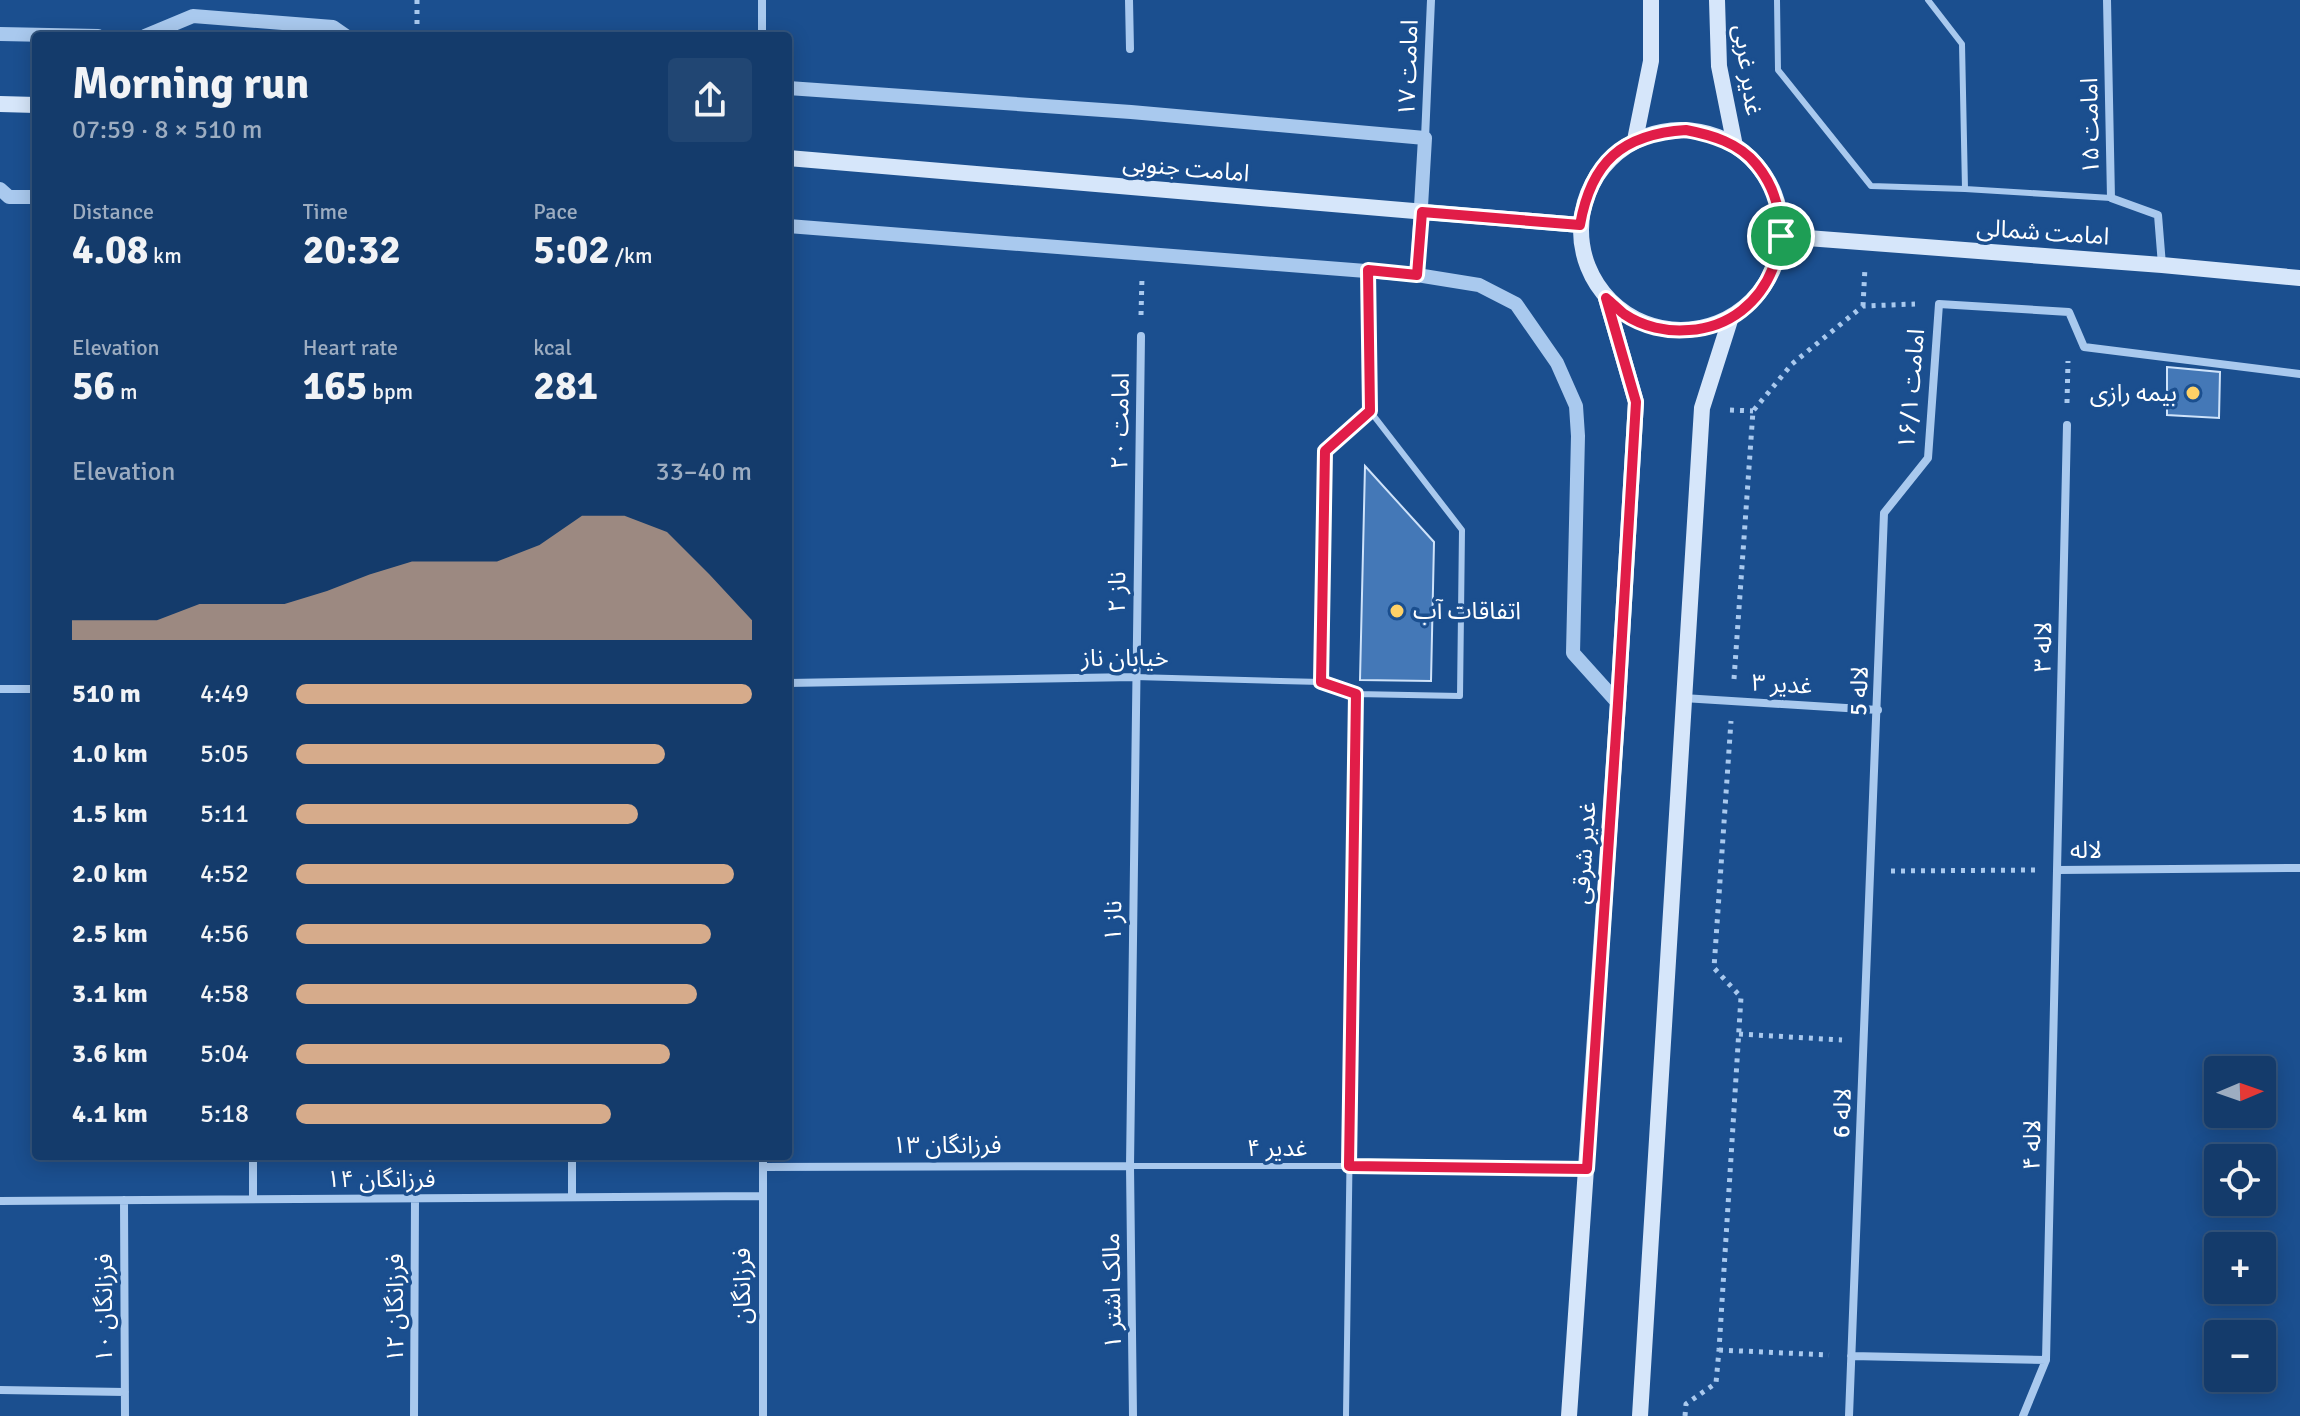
<!DOCTYPE html>
<meta charset="utf-8">
<style>
:root{--surface:#143b6b;--page:#214673;--text:#f1f3f6;--muted:#9dadc1;--line:#33557e;--accent:#d6ab8b}
body{margin:0;font-family:Signika,"Noto Sans Arabic",sans-serif;background:var(--page);color:var(--text);height:100vh;display:flex;flex-direction:column;font-size:30px;white-space:nowrap}
*{box-sizing:border-box;margin:0}
p{font-size:26px;color:var(--muted)}
.icon{flex:none;width:44px;height:44px;fill:none;stroke:currentColor;stroke-width:2;stroke-linecap:round;stroke-linejoin:round}
.map{position:relative;flex:1;overflow:hidden}
.drawer{position:absolute;left:32px;top:32px;width:760px;height:1128px;display:flex;flex-direction:column;background:var(--surface);border-radius:8px;box-shadow:0 4px 20px #0003,0 0 0 2px var(--line)}
.drawer>*{flex:none}
.needle{width:52px;rotate:88deg}
.tools{position:absolute;left:2204px;top:1056px;display:grid;gap:16px}
.tools a{display:grid;place-items:center;width:72px;height:72px;border-radius:8px;background:var(--surface);box-shadow:0 4px 20px #0003,0 0 0 2px var(--line);font-size:40px}
.pin{position:absolute;display:grid;place-items:center;width:68px;height:68px;color:#fff;margin:-34px;border:4px solid #fff;border-radius:50%;box-shadow:0 2px 8px #0007}
.round{display:grid;place-items:center;flex:none;width:84px;height:84px;border-radius:8px;background:var(--page)}
.overview{display:flex;align-items:center;justify-content:space-between;height:136px;padding:0 40px}
h1{font-size:44px;font-weight:700;line-height:60px}
.metrics{display:grid;grid-template-columns:repeat(3,1fr);gap:12px;height:136px;padding:8px 40px}
.metrics div{display:grid;align-content:center}
.metrics b{font-size:40px;font-weight:700}
.metrics small{font-size:22px;font-weight:400}
.metrics p{font-size:22px}
.chart{height:224px;padding:16px 40px}
.chart p{display:flex;justify-content:space-between}
.chart svg{width:100%;height:144px;margin-top:8px;fill:var(--accent);opacity:.7}
ul{padding:0 40px;list-style:none;font-size:26px}
li{display:grid;grid-template-columns:128px 96px 1fr;align-items:center;height:60px}
li i{height:20px;border-radius:10px;background:var(--accent)}
.map>svg:first-child{display:block}
.building{fill:#4478b7;stroke:#cfe3fa;stroke-width:2}
.lines{fill:none;stroke-linecap:round;stroke-linejoin:round}
.path{stroke:#a9c9ee;stroke-width:5;stroke-dasharray:4 6;stroke-linecap:butt}
.service{stroke:#a9c9ee;stroke-width:6}
.minor{stroke:#a9c9ee;stroke-width:8}
.tertiary{stroke:#a9c9ee;stroke-width:14}
.secondary{stroke:#d6e6fa;stroke-width:16}
.route-casing{stroke:#fff;stroke-width:16}
.route{stroke:#e11d48;stroke-width:10}
.poi-dot{fill:#ffd166;stroke:#1b4f8f;stroke-width:3}
.labels{text-anchor:middle;dominant-baseline:central;stroke-width:7;stroke-linejoin:round;paint-order:stroke}
.street-label{font-size:24px;fill:#fff;stroke:#1b4f8f}
.poi-label{font-size:24px;fill:#fff;stroke:#1b4f8f;text-anchor:end}
</style>
<div class="map">
<svg width="2300" height="1416" viewBox="0 0 2300 1416">
<rect width="100%" height="100%" fill="#1b4f8f"/>
<path class="building" d="M2167 367 2220 372 2219 418 2167 415Z
M1365 466 1434 542 1431 681 1360 680Z"/>
<g class="lines">
<path class="path" d="M417 0V36
M1863 306 1865 267
M1141 315 1142 277
M2067 403 2068 361
M1730 410 1753 411
M1734 679 1753 411 1792 364 1863 306 1915 304
M1891 871 2037 870
M1739 1034 1842 1040
M1493 1167 1559 1168
M1719 1350 1829 1355
M1685 1416 1686 1404 1716 1383 1719 1350 1741 997 1714 968 1731 721"/>
<path class="service" d="M1777 0 1778 70 1871 186 1965 189 2111 198
M1928 0 1962 44 1965 189
M1135 677 1321 682 1356 694 1460 696 1462 530 1370 411
M1321 682 1325 451 1370 411 1368 274
M1130 1166H1472
M1346 1416 1356 694"/>
<path class="minor" d="M1129 0 1130 49
M2107 0 2111 198 2158 215 2162 265
M762 36V0
M1425 138 1431 0
M788 683 1135 677
M0 689H36
M1683 698 1878 710
M2058 870 2300 868
M253 1156V1199
M572 1156V1197
M763 1167 1130 1166
M124 1200 125 1416
M0 1201 762 1196
M1851 1356 2046 1360
M0 1390 125 1392
M414 1416 415 1199
M763 1416V1156
M1133 1416 1130 1166 1141 336
M1849 1416 1884 513 1928 458 1939 304 2069 312 2084 347 2300 374
M2023 1416 2046 1360 2067 425"/>
<path class="tertiary" d="M0 34 98 36
M145 36 193 16 333 27 346 36
M788 88 1131 112 1425 138 1417 275
M0 189 9 197H36
M788 226 1417 275 1479 285 1516 304 1557 363 1576 406 1578 436 1573 653 1618 703"/>
<path class="secondary" d="M1717 0 1719 66 1735 146
M0 104 36 105
M1581 230a100 100 0 1 1 200 0a100 100 0 1 1-200 0Z
M1635 140 1651 61V0
M788 158 1580 225
M1781 236 2162 265 2300 278
M1569 1416 1618 703 1636 402 1606 298
M1640 1416 1702 408 1731 317"/>
</g>
<g class="lines">
<defs>
<path id="route" d="M1686 130C1712 135 1739 143 1756 164 1808 226 1771 325 1689 330 1667 332 1643 327 1624 314 1618 309 1612 303 1606 298L1636 402 1618 703 1587 1169 1349 1166 1356 694 1321 682 1325 451 1370 411 1368 270 1417 275 1422 212 1580 225C1591 162 1622 134 1686 130Z"/>
</defs>
<use href="#route" class="route-casing"/>
<use href="#route" class="route"/>
</g>
<g class="poi-dot">
<circle cx="2193" cy="393" r="8"/>
<circle cx="1397" cy="611" r="8"/>
</g>
<g class="labels">
<g class="street-label">
<text transform="translate(1408 68) rotate(-88)">امامت ۱۷</text>
<text transform="translate(1748 70) rotate(82)">غدیر غربی</text>
<text transform="translate(2090 126) rotate(-91)">امامت ۱۵</text>
<text transform="translate(1186 168) rotate(5)">امامت جنوبی</text>
<text transform="translate(2043 232) rotate(4)">امامت شمالی</text>
<text transform="translate(1911 389) rotate(-85)">امامت ۱۶/۱</text>
<text transform="translate(1120 421) rotate(-89)">امامت ۲۰</text>
<text transform="translate(1117 592) rotate(-89)">ناز ۲</text>
<text transform="translate(2043 647) rotate(-89)">لاله ۳</text>
<text x="1125" y="658">خیابان ناز</text>
<text transform="translate(1782 684) rotate(3)">غدیر ۳</text>
<text transform="translate(1859 691) rotate(-88)">لاله 5</text>
<text x="2086" y="850">لاله</text>
<text transform="translate(1584 853) rotate(-86)">غدیر شرقی</text>
<text transform="translate(1113 921) rotate(-89)">ناز ۱</text>
<text transform="translate(1842 1113) rotate(-88)">لاله 6</text>
<text x="947" y="1145">فرزانگان ۱۳</text>
<text transform="translate(2032 1145) rotate(-89)">لاله ۴</text>
<text x="1277" y="1148">غدیر ۴</text>
<text x="381" y="1179">فرزانگان ۱۴</text>
<text transform="translate(742 1286) rotate(-90)">فرزانگان</text>
<text transform="translate(1112 1291) rotate(-91)">مالک اشتر ۱</text>
<text transform="translate(104 1308) rotate(-90)">فرزانگان ۱۰</text>
<text transform="translate(395 1308) rotate(-90)">فرزانگان ۱۲</text>
</g>
<g class="poi-label">
<text x="2177" y="393">بیمه رازی</text>
<text x="1413" y="611" text-anchor="start">اتفاقات آب</text>
</g>
</g>
</svg>
<div class="tools">
<a><svg class="needle" viewBox="-14 -14 28 28"><path d="M0-13l5 13h-10z" fill="#e53935"/><path d="M0 13l5-13h-10z" fill="#9dadc1"/></svg></a>
<a><svg class="icon" aria-label="locate" viewBox="0 0 24 24"><circle cx="12" cy="12" r="6"/><path d="M12 2v4M12 18v4M2 12h4M18 12h4"/></svg></a>
<a>+</a>
<a>−</a>
</div>
<div class="pin" style="left:1781px;top:236px;background:#1e9e55"><svg class="icon" aria-label="arrive" viewBox="0 0 24 24"><path d="M6 21V4h12l-3 4 3 4H6"/></svg></div>
<section class="drawer">
<div class="overview"><div><h1>Morning run</h1><p>07:59 · 8 × 510 m</p></div><a class="round"><svg class="icon" aria-label="share" viewBox="0 0 24 24"><path d="M12 15V3M7 8l5-5 5 5M5 13v7h14v-7"/></svg></a></div>
<div class="metrics">
<div><p>Distance</p><b>4.08<small> km</small></b></div>
<div><p>Time</p><b>20:32</b></div>
<div><p>Pace</p><b>5:02<small> /km</small></b></div>
</div>
<div class="metrics">
<div><p>Elevation</p><b>56<small> m</small></b></div>
<div><p>Heart rate</p><b>165<small> bpm</small></b></div>
<div><p>kcal</p><b>281</b></div>
</div>
<div class="chart"><p><span>Elevation</span>33–40 m</p>
<svg viewBox="0 0 160 44" preserveAspectRatio="none"><path d="M0 44V38L10 38L20 38L30 33L40 33L50 33L60 29L70 24L80 20L90 20L100 20L110 15L120 6L130 6L140 11L150 24L160 38V44z"/></svg>
</div>
<ul>
<li><b>510 m</b>4:49<i style="width:100%"></i></li>
<li><b>1.0 km</b>5:05<i style="width:81%"></i></li>
<li><b>1.5 km</b>5:11<i style="width:75%"></i></li>
<li><b>2.0 km</b>4:52<i style="width:96%"></i></li>
<li><b>2.5 km</b>4:56<i style="width:91%"></i></li>
<li><b>3.1 km</b>4:58<i style="width:88%"></i></li>
<li><b>3.6 km</b>5:04<i style="width:82%"></i></li>
<li><b>4.1 km</b>5:18<i style="width:69%"></i></li>
</ul>
</section>
</div>
